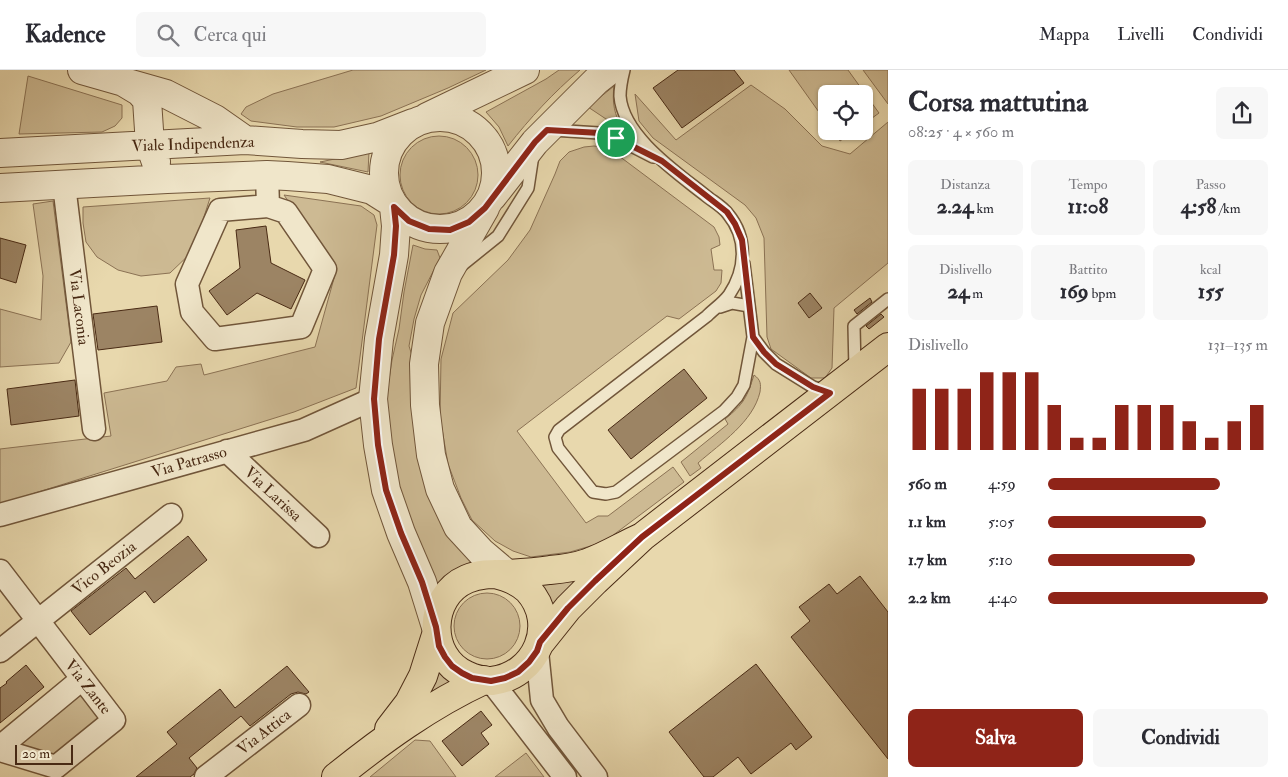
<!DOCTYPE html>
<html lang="it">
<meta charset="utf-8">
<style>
:root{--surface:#fff;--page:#f7f7f7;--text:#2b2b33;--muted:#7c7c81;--line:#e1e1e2;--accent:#8f2418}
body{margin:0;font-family:"IM FELL Double Pica",serif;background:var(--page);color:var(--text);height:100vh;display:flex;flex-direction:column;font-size:19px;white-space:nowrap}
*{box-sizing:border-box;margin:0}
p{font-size:16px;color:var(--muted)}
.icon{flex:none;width:28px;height:28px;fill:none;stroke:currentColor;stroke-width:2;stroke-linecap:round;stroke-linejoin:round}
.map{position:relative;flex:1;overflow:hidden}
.panel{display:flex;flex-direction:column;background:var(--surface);width:400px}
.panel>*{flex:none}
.fabs{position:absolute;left:818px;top:15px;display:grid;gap:10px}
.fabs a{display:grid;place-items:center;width:55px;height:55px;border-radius:8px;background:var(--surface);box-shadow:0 1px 4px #0004;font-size:25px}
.scale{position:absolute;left:15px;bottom:12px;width:58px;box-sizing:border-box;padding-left:5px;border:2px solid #492a14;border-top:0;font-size:14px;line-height:18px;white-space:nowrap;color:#492a14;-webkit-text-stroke:4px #f0e6ca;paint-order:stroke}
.pin{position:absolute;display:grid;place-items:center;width:42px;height:42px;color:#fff;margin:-21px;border:2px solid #fff;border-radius:50%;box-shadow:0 1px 5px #0007}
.round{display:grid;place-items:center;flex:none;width:52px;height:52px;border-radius:8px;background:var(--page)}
.summary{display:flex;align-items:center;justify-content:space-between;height:85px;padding:0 20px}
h1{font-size:28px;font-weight:800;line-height:38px}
.metrics{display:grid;grid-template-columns:repeat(3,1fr);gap:8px;height:85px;padding:5px 20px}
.metrics div{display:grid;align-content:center;border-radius:8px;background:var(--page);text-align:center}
.metrics b{font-size:21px;font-weight:800}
.metrics small{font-size:14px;font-weight:400}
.metrics p{font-size:14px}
.chart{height:140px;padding:10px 20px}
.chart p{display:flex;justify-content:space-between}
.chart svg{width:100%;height:90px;margin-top:5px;stroke:var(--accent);stroke-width:6}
.primary-button{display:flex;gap:10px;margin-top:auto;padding:10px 20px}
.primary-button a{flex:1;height:58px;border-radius:8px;background:var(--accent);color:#fff;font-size:20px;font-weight:800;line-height:58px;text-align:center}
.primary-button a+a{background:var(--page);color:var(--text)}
ul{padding:0 20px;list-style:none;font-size:16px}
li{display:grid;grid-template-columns:80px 60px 1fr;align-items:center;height:38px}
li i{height:12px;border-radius:6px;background:var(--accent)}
header{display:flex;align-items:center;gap:30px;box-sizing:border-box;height:70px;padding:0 25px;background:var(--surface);border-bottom:1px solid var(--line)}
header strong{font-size:24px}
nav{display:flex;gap:28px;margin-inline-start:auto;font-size:18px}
.search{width:350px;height:45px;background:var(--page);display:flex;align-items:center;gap:12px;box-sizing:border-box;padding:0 18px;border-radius:8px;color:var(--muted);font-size:19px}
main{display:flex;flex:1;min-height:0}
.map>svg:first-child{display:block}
.green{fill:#cdba93;stroke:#8b7254}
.building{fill:#9c8464;stroke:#492a14}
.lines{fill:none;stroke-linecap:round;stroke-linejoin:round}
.service-casing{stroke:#71563a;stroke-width:14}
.minor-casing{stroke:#71563a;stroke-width:25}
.tertiary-casing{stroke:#71563a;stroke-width:30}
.primary-casing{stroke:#492a14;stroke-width:30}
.service{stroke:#f0e6ca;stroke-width:11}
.minor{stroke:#f0e6ca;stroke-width:22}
.tertiary{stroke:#f0e6ca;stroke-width:28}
.primary{stroke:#e8d8ad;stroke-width:28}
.route-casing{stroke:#fff;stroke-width:10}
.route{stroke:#8f2418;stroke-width:6}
.labels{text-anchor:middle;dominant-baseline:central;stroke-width:4.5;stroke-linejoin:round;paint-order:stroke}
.street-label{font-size:16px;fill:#492a14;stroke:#f0e6ca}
</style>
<header>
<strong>Kadence</strong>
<div class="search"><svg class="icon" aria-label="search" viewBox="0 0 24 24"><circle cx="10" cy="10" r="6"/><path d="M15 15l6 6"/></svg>Cerca qui</div>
<nav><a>Mappa</a><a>Livelli</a><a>Condividi</a></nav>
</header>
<main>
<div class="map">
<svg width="888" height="707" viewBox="0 0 888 707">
<rect width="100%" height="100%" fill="#e8d8ad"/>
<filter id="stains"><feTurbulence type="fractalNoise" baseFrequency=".004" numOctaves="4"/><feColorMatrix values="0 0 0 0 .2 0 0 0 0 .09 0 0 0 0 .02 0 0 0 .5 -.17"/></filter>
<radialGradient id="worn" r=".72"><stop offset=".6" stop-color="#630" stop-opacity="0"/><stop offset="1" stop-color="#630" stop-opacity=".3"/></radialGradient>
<path class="green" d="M353 0H486L448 18 381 46 334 57H297L251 51 241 44 246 37 273 24Z
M559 0H580C553 23 530 48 508 76L499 57 486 42 546 9Z
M789 0H848L879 43 864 54V24H826V52Z
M863 0H888V34Z
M28 6 122 35V48L115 56 102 62 19 64Z
M751 15 785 39 822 76 850 84 888 52V193L834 238 832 298 825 308H811L771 279 767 267 764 168 756 148 745 135 653 68 639 51 635 24 676 70Z
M614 16C612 32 614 45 623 59H621L588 37Z
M833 61H854L840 71Z
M400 105a39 39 0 1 1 78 0a39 39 0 1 1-78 0Z
M594 76 602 77 611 80 714 157 719 167 720 175 711 179 714 200H722L721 213 716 221 679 249 667 246 517 361 586 453 598 446H608L673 397 684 412 604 472 570 482 531 487 513 481 495 471 472 450 461 428 448 394 440 347 441 289 453 243 508 190 530 160 555 104 560 91 569 82 584 77Z
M369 82 368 102 320 92Z
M284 125 361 136 374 145 377 155 356 318 294 342 0 434V379L111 366 104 323 167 311 176 297 201 294 204 305 315 277 336 201Z
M210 128 193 181 170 203 141 206 118 200 97 187 86 172 83 153V137Z
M53 131 71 272 59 293 0 297V239L41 250 43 206 33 134Z
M413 175 425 179 437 180 440 188 421 225 414 249 409 276 477 493 434 522 388 395 384 343 392 290 399 259 404 222Z
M754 305C761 310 761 314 760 322 753 352 721 373 698 393L701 398 690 406 681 392 728 354 725 349C744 334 747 327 754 305Z
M580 508 554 548 537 514Z
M454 556a33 33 0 1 1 66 0a33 33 0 1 1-66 0Z
M438 598 454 612 422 632Z
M80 622 102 649 54 687 16 674Z
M415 670 430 671 456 707H370Z
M526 683 544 707H495Z"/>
<path class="building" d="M678 0H734L744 13 682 58 653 18Z
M266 156 271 193 305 210 291 239 257 223 227 245 209 221 240 198 236 160Z
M0 168 26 175 16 213 0 208Z
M810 223 822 238 809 248 798 233Z
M870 228 872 232 857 244 854 240Z
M157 236 162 272 98 280 93 244Z
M881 244 884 247 869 259 866 256Z
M684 299 707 328 631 389 608 360Z
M75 310 79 346 11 355 7 319Z
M188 466 207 490 154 533 145 521 90 565 71 541 126 498 135 509Z
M860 506 888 542V689L791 567 810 551 799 537 829 514 837 524Z
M756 594 812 667 796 680 791 673 751 704 738 687 713 707H704L669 662Z
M26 595 44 617 0 653V618L7 613 6 612Z
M287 596 309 622 306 624 298 622 291 624 250 656 241 646 189 688 197 698 194 704 190 707H136L177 674 167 662 220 619 235 638Z
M481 641 492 655 481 663 489 674 462 696 442 671Z"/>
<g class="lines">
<defs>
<path id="service" d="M624 0C622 8 620 18 620 26 623 66 676 102 705 125 712 131 722 136 728 144 748 168 746 200 729 225 723 233 714 239 707 246L559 360 555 367 558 378 593 422 606 424 616 422 724 341 737 327 744 315 753 267
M552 60 599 63 616 68 653 87
M744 194 753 267 764 282 776 294 813 317 828 322
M462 195 498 166 528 118 533 85
M720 237 732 233 749 236
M855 300 854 256 888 229"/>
<path id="minor" d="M267 105 268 136 220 140 187 214 192 242 215 269 301 257 325 199 286 142 268 136
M64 115 94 359
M227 381 318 466
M0 445 304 360 373 329
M0 501 114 650 56 697 0 680
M0 581 171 445
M537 581 542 630 558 657 596 707
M491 611 565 707
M0 677 82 609
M206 707 299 635"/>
<path id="tertiary" d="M82 0 166 24 215 49 245 70
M125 13 140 22 147 30 150 75 156 92
M384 103a56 56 0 1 1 112 0a56 56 0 1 1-112 0Z
M427 47 525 0
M0 83 245 70 302 74 341 75 377 67 413 53
M0 118 167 109 267 105 287 106 328 109 372 120 391 132
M492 127 535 72 596 11 610 0
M394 137 396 156 394 185 379 269 373 329 378 375 386 420 401 463 422 512 436 557
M485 138 448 203 430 253 424 294 425 335 431 385 440 419 458 457 481 482 513 509"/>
<path id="primary" d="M495 504C507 507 519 511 528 520 559 554 536 606 492 611 483 611 474 609 466 605 426 587 427 526 467 509 481 503 494 504 508 504 522 503 536 502 550 500 562 499 576 497 587 493 605 487 624 475 642 467
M540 573 568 538 595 511 642 467 888 277
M389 659 409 633 423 606 436 565
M336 707C382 670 430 635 484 610"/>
</defs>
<use href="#service" class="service-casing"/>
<use href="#minor" class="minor-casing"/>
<use href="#tertiary" class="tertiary-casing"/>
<use href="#primary" class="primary-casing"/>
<use href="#service" class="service"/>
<use href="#minor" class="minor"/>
<use href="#tertiary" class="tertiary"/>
<use href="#primary" class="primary"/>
</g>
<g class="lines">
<defs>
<path id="route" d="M547 60 600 63 616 68 662 91 727 142 735 154 742 170 753 267 764 282 776 294 813 317 830 323 642 467 595 511 568 538 540 572 537 581 529 592 518 602 505 608 491 611 472 608 462 603 452 596 445 587 439 576 436 557 422 512 401 463 386 420 378 375 374 329 379 269 394 185 396 156 394 137 409 151 429 159 450 160 469 152 485 138 535 72Z"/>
</defs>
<use href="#route" class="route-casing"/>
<use href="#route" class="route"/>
</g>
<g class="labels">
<g class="street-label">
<text transform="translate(193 74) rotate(-2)">Viale Indipendenza</text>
<text transform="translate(79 237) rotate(83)">Via Laconia</text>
<text transform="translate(189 392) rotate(-16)">Via Patrasso</text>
<text transform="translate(273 424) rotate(43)">Via Larissa</text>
<text transform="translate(104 498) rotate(-38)">Vico Beozia</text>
<text transform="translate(88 617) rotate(52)">Via Zante</text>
<text transform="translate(264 662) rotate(-38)">Via Attica</text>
</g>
</g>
<rect width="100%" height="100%" filter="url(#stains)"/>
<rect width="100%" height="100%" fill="url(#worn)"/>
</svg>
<div class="fabs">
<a><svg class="icon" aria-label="locate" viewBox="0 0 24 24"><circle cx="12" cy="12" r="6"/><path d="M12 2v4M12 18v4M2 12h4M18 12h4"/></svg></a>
</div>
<div class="scale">20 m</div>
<div class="pin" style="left:616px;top:68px;background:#1e9e55"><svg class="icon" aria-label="arrive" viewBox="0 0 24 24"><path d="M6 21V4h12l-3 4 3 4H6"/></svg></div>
</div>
<section class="panel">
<div class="summary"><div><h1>Corsa mattutina</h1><p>08:25 · 4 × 560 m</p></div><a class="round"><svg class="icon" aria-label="share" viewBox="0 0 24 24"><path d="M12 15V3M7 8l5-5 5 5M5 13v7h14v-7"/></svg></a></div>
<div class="metrics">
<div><p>Distanza</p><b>2.24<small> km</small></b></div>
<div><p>Tempo</p><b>11:08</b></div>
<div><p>Passo</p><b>4:58<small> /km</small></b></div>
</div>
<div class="metrics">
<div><p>Dislivello</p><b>24<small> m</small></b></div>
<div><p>Battito</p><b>169<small> bpm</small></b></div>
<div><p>kcal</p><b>155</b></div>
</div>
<div class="chart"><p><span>Dislivello</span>131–135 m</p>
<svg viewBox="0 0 160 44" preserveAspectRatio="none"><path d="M5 44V14M15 44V14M25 44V14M35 44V6M45 44V6M55 44V6M65 44V22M75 44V38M85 44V38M95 44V22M105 44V22M115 44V22M125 44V30M135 44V38M145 44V30M155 44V22"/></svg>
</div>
<ul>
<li><b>560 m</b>4:59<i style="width:78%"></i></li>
<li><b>1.1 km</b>5:05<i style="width:72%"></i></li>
<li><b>1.7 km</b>5:10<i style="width:67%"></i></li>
<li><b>2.2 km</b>4:40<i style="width:100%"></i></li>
</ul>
<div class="primary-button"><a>Salva</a><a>Condividi</a></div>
</section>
</main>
